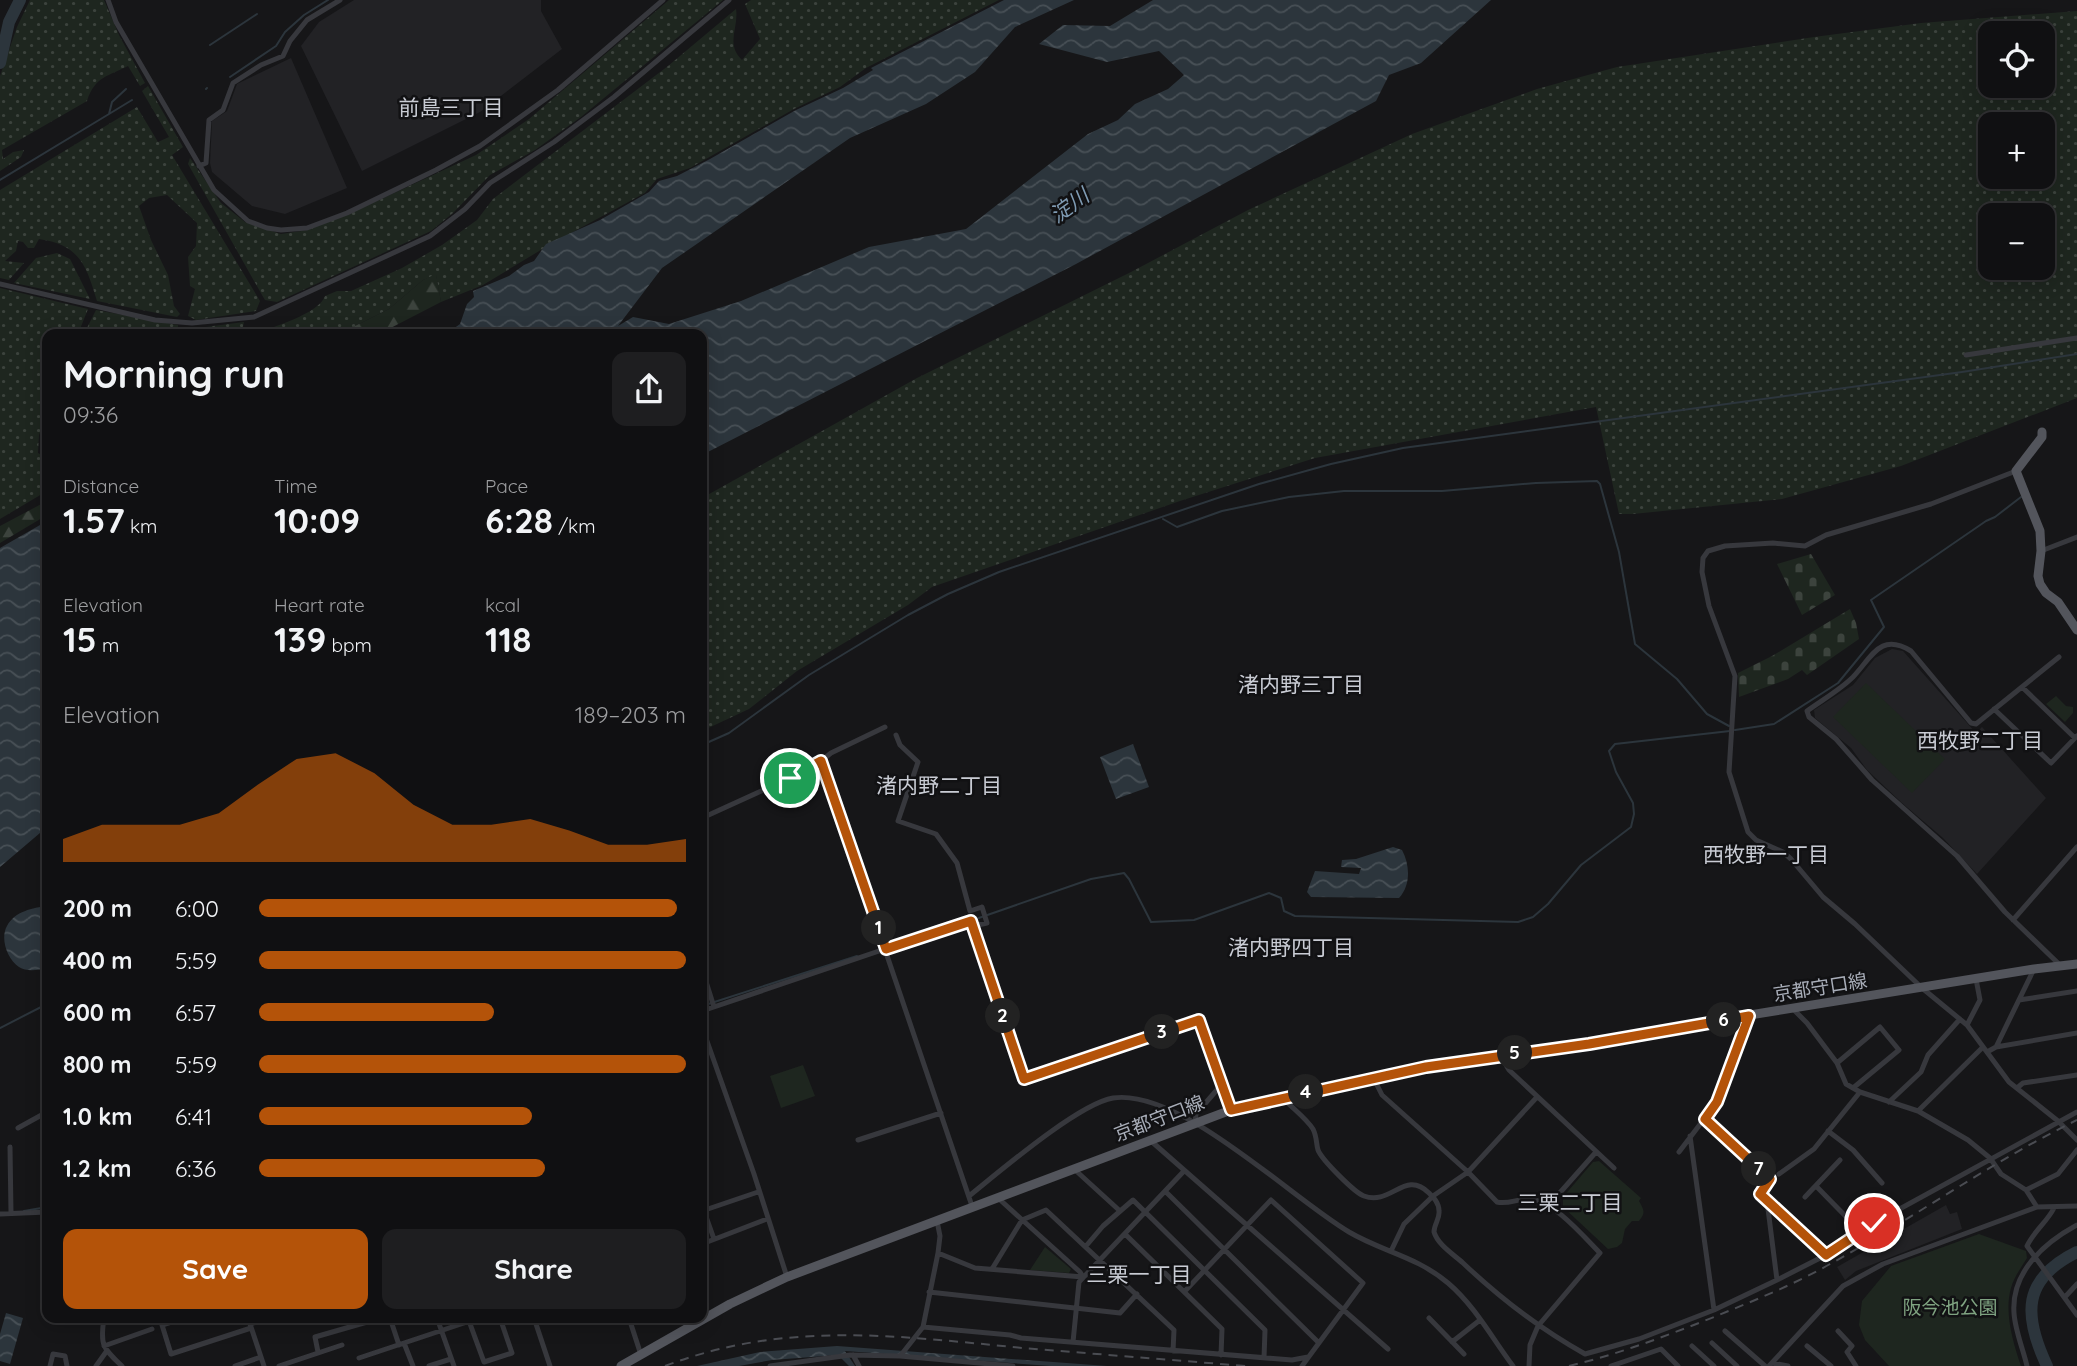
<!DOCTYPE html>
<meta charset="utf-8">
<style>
:root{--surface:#101012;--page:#1e1e20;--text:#f1f3f6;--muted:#9c9d9f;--line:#303032;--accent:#b45309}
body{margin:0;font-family:Quicksand,"Noto Sans JP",sans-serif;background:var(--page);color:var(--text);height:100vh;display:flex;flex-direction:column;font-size:26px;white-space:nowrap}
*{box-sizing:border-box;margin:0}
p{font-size:23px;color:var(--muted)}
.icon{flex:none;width:38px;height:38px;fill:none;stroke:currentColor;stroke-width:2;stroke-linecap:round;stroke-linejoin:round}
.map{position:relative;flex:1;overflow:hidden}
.panel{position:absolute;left:42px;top:329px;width:665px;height:994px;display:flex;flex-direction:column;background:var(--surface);border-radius:14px;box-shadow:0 4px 18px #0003,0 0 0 2px var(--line)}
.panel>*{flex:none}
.tools{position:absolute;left:1978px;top:21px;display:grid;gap:14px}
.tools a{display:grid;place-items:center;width:77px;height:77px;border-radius:14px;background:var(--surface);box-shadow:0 4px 18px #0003,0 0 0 2px var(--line);font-size:35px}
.pin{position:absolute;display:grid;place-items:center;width:60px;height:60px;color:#fff;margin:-30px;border:4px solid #fff;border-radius:50%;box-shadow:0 2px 7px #0007}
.km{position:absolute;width:35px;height:35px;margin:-18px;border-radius:50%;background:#222;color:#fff;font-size:19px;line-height:35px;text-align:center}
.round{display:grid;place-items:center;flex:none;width:74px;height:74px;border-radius:14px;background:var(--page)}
.overview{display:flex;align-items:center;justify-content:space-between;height:119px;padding:0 21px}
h1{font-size:38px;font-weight:700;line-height:52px}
.stats{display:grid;grid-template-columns:repeat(3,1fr);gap:10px;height:119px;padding:7px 21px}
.stats div{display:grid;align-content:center}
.stats b{font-size:35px;font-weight:700}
.stats small{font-size:19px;font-weight:400}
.stats p{font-size:19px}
.chart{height:196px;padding:14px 21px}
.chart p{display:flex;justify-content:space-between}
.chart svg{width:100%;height:126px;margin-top:7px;fill:var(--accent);opacity:.7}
.action{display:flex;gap:14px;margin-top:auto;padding:14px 21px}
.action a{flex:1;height:80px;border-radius:14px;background:var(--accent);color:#fff;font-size:28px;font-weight:700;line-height:80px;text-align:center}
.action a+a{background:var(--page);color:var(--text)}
ul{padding:0 21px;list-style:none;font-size:23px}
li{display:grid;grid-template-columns:112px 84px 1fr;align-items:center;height:52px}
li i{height:18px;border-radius:9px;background:var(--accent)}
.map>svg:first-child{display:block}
.built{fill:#222225}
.grass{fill:url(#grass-dots);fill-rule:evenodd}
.forest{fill:url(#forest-firs)}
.cemetery{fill:url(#cemetery-stones)}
.park{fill:#1e261f}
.water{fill:url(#water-waves)}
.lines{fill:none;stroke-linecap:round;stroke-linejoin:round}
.stream{stroke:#2c353c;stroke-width:2}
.river{stroke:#2c353c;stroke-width:12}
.minor{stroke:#37383d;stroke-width:5}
.primary{stroke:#53555c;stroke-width:9}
.rail{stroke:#4a4c52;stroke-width:2;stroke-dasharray:9 7;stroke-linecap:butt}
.route-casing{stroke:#fff;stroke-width:14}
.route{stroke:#b45309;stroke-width:9}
.labels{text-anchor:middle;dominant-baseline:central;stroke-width:5;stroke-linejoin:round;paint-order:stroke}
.street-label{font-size:19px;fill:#a8adb8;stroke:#111113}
.park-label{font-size:19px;fill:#7fa381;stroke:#111113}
.neighbourhood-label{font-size:21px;fill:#c9ccd4;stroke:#111113}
.water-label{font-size:21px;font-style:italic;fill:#7f9bb3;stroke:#111113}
</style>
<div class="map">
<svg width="2077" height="1366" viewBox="0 0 2077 1366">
<defs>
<pattern id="grass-dots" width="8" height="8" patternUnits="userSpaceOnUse" patternTransform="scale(1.75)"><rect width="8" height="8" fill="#1e261f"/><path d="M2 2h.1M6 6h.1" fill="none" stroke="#3c433d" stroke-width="1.8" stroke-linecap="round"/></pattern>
<pattern id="forest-firs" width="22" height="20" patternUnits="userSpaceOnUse" patternTransform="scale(1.75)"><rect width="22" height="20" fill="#1e261f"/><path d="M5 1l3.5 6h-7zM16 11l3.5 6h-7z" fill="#3c433d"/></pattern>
<pattern id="cemetery-stones" width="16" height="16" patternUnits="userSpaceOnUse" patternTransform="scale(1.75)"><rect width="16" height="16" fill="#1e261f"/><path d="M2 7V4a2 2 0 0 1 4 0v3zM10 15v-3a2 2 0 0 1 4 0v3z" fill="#3c433d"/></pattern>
<pattern id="water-waves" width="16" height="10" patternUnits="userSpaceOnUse" patternTransform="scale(1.75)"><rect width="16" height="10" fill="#2c353c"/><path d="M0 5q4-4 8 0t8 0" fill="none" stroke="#485056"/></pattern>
</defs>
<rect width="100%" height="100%" fill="#161618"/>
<path class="built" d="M354 0H541V11L562 49 480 112 362 171 301 46 319 22Z
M291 58 347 188 285 214 252 206 212 172 210 163 212 121 227 111 237 84Z
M1892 649 1903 651 1976 733 1982 727 2046 798 1977 874 1943 838 1902 803 1867 770 1851 748 1815 718 1814 710 1853 685 1875 658Z
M1946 1205 1950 1214 1957 1212 1962 1229 1856 1271 1845 1280 1837 1267Z"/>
<path class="grass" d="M30 0H104L119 35 145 83 140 86 128 66C109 76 95 76 87 101L2 150 3 159 13 152 24 150 21 157 0 171V76L17 27Z
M669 0H723L581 117 535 150 490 175 453 213 431 231 277 302 265 300 262 295 188 164 190 158 221 203 245 222 281 234 308 230 377 201 476 155 529 119Z
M751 0H999L866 68 840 87 794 109 690 168 657 179 645 193 549 245 483 285 441 302 436 275 423 280 389 309 339 334H254C272 327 319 314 325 296L337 291H351L402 268 442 245 477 220 493 199 668 66 736 9C739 28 725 44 742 60L760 39 745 4Z
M2077 11V398L1901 466 1782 499 1633 514H1619L1596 407 1315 458 1180 501 932 587 908 605 797 671 749 709 702 731V498L917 378 1131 272 1248 210 1412 134 1537 89 1617 67 1814 37 1921 23ZM1990 33H2042V86H1990ZM1990 124H2042V177H1990ZM1990 215H2042V268H1990Z
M148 86 183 147 172 155 260 301 256 311 196 320 188 316 195 289 190 286 188 257 196 246 197 223 167 195 149 198 139 206 151 240 168 275 174 306 180 314 177 317 97 301C86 265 80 245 39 239L34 248H28L23 242 18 241 16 251 5 261 24 263 9 280 0 278V190L137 107 158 142 169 137 142 91Z
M57 253 70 259 90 299 14 283 36 258Z
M0 288 88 309 78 334H47V415L39 435 38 453 47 458V491L0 519Z
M96 310 178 325V331L167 334H84Z
M244 322 243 327 235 334H192L190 329Z"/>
<path class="forest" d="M436 274 441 302 379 334H339L389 309 423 280Z
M47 501V515L0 543V526Z"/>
<path class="cemetery" d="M1811 554 1835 595 1802 615 1777 564Z
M1850 609 1856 623 1859 639 1807 675 1802 670 1788 679 1739 697 1738 673 1772 656Z"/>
<path class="park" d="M1866 683 1945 759 1912 793 1833 717Z
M2056 696 2066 706 2073 707V713L2065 722 2046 704Z
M803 1065 815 1096 781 1108 770 1076Z
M1599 1161 1641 1198 1639 1201C1644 1210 1646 1213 1639 1221H1632L1625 1229 1622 1243 1617 1247 1608 1249 1563 1207V1197L1593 1162Z
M1979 1234 2026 1251 2027 1258C2021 1268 2014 1277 2011 1288 2004 1312 2013 1343 2021 1366H1889L1865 1340 1859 1325 1862 1301 1891 1266Z
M1045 1247 1071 1269 1069 1273 1030 1270Z"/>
<path class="water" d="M1004 0H1074L1015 27 975 72 926 104 850 138 662 268 618 326 633 317 669 324 741 301 869 247 966 229 1088 134 1118 120 1135 104 1168 89 1184 75 1159 51 1107 62 1039 44 1063 25 1110 26 1153 0H1491L1421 63 1389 75 1376 101 1076 264 702 455V334H446L460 324 467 304 474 297 473 291 509 276 524 265 534 261 546 244 600 220 649 192 659 181 677 176 710 159 796 110 843 88 873 70 871 68Z
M47 521V827L0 867V548Z
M1133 744 1149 787 1116 799 1100 757Z
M1393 847 1402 850C1410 865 1411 885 1399 898L1311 897 1307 892 1315 871 1359 874 1361 868 1341 867 1342 860 1356 859Z
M47 906V968C38 970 27 972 19 967 7 959 0 938 7 926 15 911 33 908 47 906Z
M6 1313 23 1318 10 1364 0 1361V1334Z
M837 1346 1107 1366H1051L845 1351 855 1366H849L838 1355 772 1360 739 1366H697L760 1352Z"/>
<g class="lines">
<path class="stream" d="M210 45 257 14
M230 77 276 46 285 32 304 15 328 0
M206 89 207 88
M109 114 132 100
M0 180 109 114 112 102 126 89
M1163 519 1177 527 1222 511 1289 497 1344 491H1442L1536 483 1597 481 1600 484 1619 552 1635 644 1677 679 1707 714 1729 726
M1735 730 1774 724 1838 683 1884 627 1871 600 1986 521 1995 517 2021 497
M702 745 729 733 809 675 908 615 948 594 999 572 1259 484 1331 464 1403 448 1962 372 2077 354
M973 920 1091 879 1124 873 1129 879 1151 922 1194 920 1269 893 1281 898 1284 911 1295 916 1518 922 1533 917 1548 904 1581 865 1631 827 1634 814 1633 803 1616 772 1609 751 1615 744 1730 731
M702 1006 857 956
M0 1028 47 1004
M24 1211 47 1207"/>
<path class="river" d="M0 63 9 22 20 0
M2047 1366C2023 1315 2022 1279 2077 1252"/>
<path class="minor" d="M108 0 116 22 214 190 248 221 267 228 281 230 307 228 347 213 436 170 480 146 558 90 663 0
M199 166 206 163 209 120 223 110 233 83 261 65 283 56 290 41 307 20 340 0
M0 284 155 320 192 323 254 317 430 236 465 209 490 183 554 142 614 97 729 0
M1966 355 2077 338
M2016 471 1931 504 1826 535 1805 546 1773 543 1725 546 1708 551 1703 558 1702 572 1709 606 1735 676 1729 772 1748 832 1756 840 1783 852 1791 859 1823 897 1855 924 1922 988 1967 1025 2009 1082 2058 1121 2077 1140
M2041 551 2077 537
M2059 657 1976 724 1971 723 1911 651C1880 632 1872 657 1853 677 1840 690 1822 700 1807 711L1809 717 1836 739 1872 780 1957 856 2005 912 2062 967
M2022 687 2075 738
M1994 709 2051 763 2077 736
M821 761 972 1206
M702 818 790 778 821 761 831 753 885 727
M2013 920 2077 847
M973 926 1024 1079 1199 1020 1231 1110
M702 969 714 1007
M2019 1000 2077 991
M1794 1010 1807 1023 1837 1063 1846 1084 1860 1092 1918 1111 1968 1140 1990 1158 2001 1174 2026 1190
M702 1011 944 929 971 921 973 926 987 923 982 907 970 911 957 863 936 834 898 821 918 762 900 745 896 735
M1967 1025 1980 1000 1976 979
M702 1027 754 1174 787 1277
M1996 1047 2034 969
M1987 1052 1996 1047 2077 1033
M1500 1055 1509 1070 1614 1168
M1837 1063 1880 1027 1899 1050 1853 1088
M1374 1079 1382 1095 1468 1172 1497 1202C1508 1205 1519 1198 1530 1199 1554 1201 1583 1236 1600 1253L1538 1326 1530 1345 1529 1366
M2017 1088 2023 1083 2077 1075
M1283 1098C1292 1108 1306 1118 1313 1129 1317 1137 1316 1143 1318 1150 1322 1160 1355 1193 1364 1196 1391 1206 1405 1169 1429 1193 1434 1198 1439 1203 1439 1211 1440 1219 1434 1224 1434 1232 1438 1245 1453 1254 1463 1263 1500 1298 1540 1329 1585 1354L1639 1339 1714 1310 1777 1280 1826 1255 1874 1223 2077 1112
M1889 1102 1921 1072 1928 1055 1960 1019
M1918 1111 1983 1047
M1705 1119 1770 1179 1760 1194 1826 1255
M1195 1123 1196 1114 1222 1084
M18 1128 47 1112
M1828 1131 1853 1150 1882 1183
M1690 1136 1714 1310
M858 1140 941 1113
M1151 1141 1388 1349
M10 1147 11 1213
M1679 1152 1717 1102 1749 1016
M1074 1169 1120 1211
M1779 1174 1814 1149 1860 1092
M1816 1186 1861 1232
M1166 1192 1319 1343
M969 1196C999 1172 1078 1104 1113 1098 1180 1088 1291 1198 1349 1232 1383 1252 1416 1256 1448 1283 1475 1306 1492 1338 1513 1366
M1805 1197 1840 1160
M998 1198 1080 1272 1083 1277
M1767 1201 1777 1280
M1549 1205 1596 1152
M2037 1207 2026 1190 2058 1174 2077 1150
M2054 1208C2047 1222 2034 1231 2027 1246L2077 1315
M702 1211 758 1192
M704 1211 714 1239
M0 1214 47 1212
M1125 1234 1222 1329 1221 1355
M702 1244 767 1219
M1086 1246 1103 1226 1133 1200 1265 1330 1264 1358
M1391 1251 1404 1224 1433 1196 1468 1172 1537 1097
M938 1253 975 1268 1083 1277
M992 1269 1022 1220 1046 1210 1174 1330 1173 1351
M1185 1291 1271 1200 1363 1283 1302 1366
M929 1292 1120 1313 1137 1294
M2065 1297 2077 1284
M104 1318C100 1344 102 1348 122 1366
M184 1318 162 1325 171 1354 251 1328
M248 1318 264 1366
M390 1318 399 1345
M437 1318 454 1366
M534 1318 550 1366
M629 1318 641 1355
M1429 1318 1464 1354
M469 1321 484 1362 512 1353 500 1318
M250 1324 270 1318
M923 1327 1010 1335 1021 1338 1292 1360 1308 1357
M1725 1331 1765 1366
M1838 1331 1852 1346 1847 1352 1856 1366
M1073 1342 1079 1282 1184 1171
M1452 1342 1480 1320
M404 1343 413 1366
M1712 1343 1737 1366
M104 1346 152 1329
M1692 1346 1714 1366
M1807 1346 1831 1366
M318 1352 315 1337 381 1318
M853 1355 859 1366
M901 1355 923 1327 938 1253 940 1236 937 1221
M359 1358 479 1318
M1772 1363 1788 1366
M50 1366 53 1354 65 1356 67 1366
M96 1366 106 1352
M235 1366 261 1357
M279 1366 342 1345
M429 1366 451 1359
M770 1366 850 1355 900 1356 1013 1366
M1611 1366 1661 1349 1678 1366
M1769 1366 1843 1286 1883 1264 2037 1207 2077 1206
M2027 1366C2023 1349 2015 1330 2014 1313 2011 1272 2044 1243 2077 1225"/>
<path class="primary" d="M2042 432V437L2016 471 2040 531 2041 551 2038 576 2040 584 2046 593 2058 602 2077 630
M621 1366 730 1304 787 1277 1231 1110 1282 1097 1426 1067 1589 1044 1676 1027 2034 969 2077 964"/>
<path class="rail" d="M665 1366C785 1320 898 1336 1023 1348 1097 1354 1171 1360 1246 1366
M1569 1366C1619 1354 1666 1336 1714 1317 1753 1301 1793 1285 1830 1264 1914 1218 1991 1162 2077 1120"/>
</g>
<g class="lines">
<defs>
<path id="route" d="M790 778 821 761 886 949 971 921 1024 1079 1199 1020 1231 1110 1426 1067 1589 1044 1749 1016 1717 1102 1705 1119 1770 1179 1760 1194 1826 1255 1874 1223"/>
</defs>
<use href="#route" class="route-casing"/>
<use href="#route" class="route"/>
</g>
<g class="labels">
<g class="street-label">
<text transform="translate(1820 987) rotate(-9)">京都守口線</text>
<text transform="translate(1159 1118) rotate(-21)">京都守口線</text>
</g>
<g class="park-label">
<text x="1950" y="1307">阪今池公園</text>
</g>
<g class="neighbourhood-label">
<text x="451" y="107">前島三丁目</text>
<text x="1301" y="684">渚内野三丁目</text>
<text x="1980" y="740">西牧野二丁目</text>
<text x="939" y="785">渚内野二丁目</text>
<text x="1766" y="854">西牧野一丁目</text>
<text x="1291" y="947">渚内野四丁目</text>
<text x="1570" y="1202">三栗二丁目</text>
<text x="1139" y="1274">三栗一丁目</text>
</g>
<g class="water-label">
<text transform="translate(1069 205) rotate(-36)">淀川</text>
</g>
</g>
</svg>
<div class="tools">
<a><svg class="icon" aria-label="locate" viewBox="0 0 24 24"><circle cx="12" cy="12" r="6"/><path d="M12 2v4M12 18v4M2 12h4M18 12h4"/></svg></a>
<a>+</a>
<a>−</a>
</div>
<div class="pin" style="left:790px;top:778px;background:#1e9e55"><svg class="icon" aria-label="arrive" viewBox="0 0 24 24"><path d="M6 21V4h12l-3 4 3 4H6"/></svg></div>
<div class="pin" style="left:1874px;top:1223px;background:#d93025"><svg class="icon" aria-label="check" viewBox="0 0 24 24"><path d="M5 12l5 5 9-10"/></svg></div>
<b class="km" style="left:879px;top:928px">1</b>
<b class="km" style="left:1003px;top:1016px">2</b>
<b class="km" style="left:1162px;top:1032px">3</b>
<b class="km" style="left:1306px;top:1092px">4</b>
<b class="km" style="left:1515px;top:1053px">5</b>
<b class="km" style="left:1724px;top:1020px">6</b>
<b class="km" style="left:1759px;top:1169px">7</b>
<section class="panel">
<div class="overview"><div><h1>Morning run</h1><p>09:36</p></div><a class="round"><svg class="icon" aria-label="share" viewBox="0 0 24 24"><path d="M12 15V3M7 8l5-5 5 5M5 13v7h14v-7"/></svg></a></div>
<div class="stats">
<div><p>Distance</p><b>1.57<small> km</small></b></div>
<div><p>Time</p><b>10:09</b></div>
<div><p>Pace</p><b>6:28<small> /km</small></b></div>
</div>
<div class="stats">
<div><p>Elevation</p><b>15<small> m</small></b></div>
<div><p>Heart rate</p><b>139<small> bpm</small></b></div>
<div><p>kcal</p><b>118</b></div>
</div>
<div class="chart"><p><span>Elevation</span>189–203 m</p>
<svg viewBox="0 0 160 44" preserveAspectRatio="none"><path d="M0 44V36L10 31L20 31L30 31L40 27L50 17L60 8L70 6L80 13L90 24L100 31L110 31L120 29L130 33L140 38L150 38L160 36V44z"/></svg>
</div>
<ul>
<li><b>200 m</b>6:00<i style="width:98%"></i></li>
<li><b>400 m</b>5:59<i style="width:100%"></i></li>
<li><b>600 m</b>6:57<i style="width:55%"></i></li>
<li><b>800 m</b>5:59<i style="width:100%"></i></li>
<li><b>1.0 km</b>6:41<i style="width:64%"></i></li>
<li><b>1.2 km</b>6:36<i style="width:67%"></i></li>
</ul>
<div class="action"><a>Save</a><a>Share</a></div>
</section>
</div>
